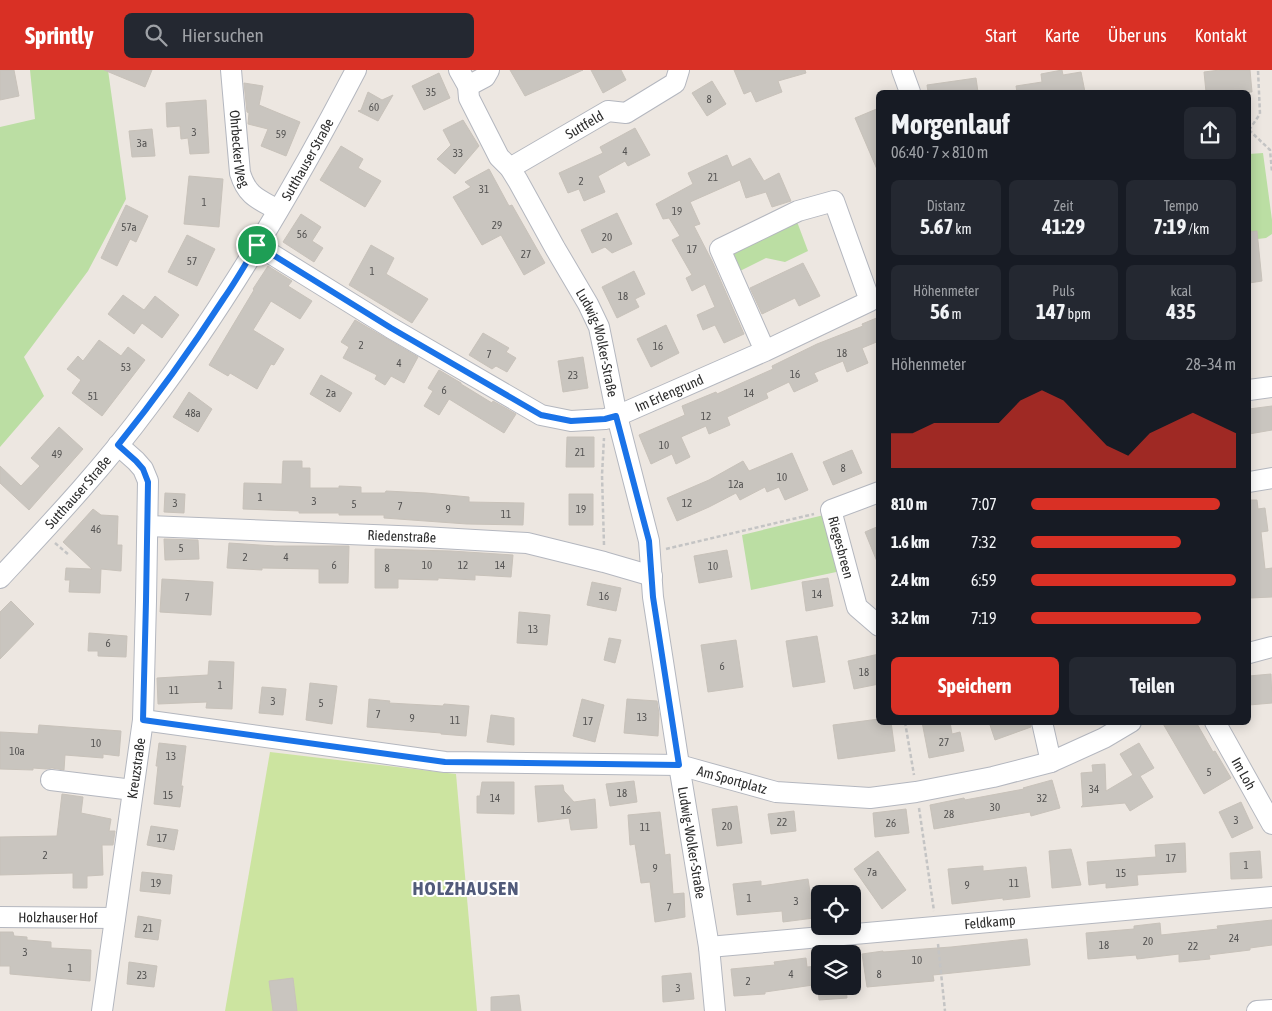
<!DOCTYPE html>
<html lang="de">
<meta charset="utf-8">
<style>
:root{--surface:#171b24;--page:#242831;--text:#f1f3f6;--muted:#9ea1a6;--accent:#d93025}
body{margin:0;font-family:"Asap Condensed",sans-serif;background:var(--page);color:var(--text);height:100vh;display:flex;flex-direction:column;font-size:19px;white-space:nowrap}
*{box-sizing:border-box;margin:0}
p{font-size:16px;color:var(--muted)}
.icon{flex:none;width:28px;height:28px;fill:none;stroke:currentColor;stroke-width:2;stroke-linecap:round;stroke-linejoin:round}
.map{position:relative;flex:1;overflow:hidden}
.side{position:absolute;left:876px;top:20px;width:375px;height:635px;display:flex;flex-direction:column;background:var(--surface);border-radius:8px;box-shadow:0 2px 12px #0003}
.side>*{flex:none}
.fabs{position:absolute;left:811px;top:815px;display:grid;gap:10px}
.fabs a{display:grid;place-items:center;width:50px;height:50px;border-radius:8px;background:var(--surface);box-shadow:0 2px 12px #0003;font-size:25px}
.pin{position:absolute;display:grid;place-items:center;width:42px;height:42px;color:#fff;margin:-21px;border:2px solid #fff;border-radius:50%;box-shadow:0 1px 5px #0007}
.round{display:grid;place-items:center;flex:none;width:52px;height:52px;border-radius:8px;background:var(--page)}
.overview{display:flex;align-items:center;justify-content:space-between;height:85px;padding:0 15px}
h1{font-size:28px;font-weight:700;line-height:38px}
.figures{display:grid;grid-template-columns:repeat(3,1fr);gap:8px;height:85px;padding:5px 15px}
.figures div{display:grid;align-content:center;border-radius:8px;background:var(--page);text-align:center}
.figures b{font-size:21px;font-weight:700}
.figures small{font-size:14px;font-weight:400}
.figures p{font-size:14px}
.chart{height:140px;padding:10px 15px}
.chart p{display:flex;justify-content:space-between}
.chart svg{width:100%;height:90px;margin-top:5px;fill:var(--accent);opacity:.7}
.cta{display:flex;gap:10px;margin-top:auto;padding:10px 15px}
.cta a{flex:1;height:58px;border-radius:8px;background:var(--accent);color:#fff;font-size:20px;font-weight:700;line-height:58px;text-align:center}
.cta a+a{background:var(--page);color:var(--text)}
ul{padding:0 15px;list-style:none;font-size:16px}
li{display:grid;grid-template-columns:80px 60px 1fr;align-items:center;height:38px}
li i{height:12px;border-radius:6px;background:var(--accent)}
header{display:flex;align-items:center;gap:30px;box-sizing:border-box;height:70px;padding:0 25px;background:var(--accent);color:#fff}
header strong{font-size:24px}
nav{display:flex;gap:28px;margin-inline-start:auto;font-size:18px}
.search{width:350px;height:45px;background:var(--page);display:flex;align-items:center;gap:12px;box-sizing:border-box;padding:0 18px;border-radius:8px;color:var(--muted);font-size:19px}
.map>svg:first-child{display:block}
.green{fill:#bbdea3}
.pitch{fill:#cce4a0}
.building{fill:#c9c5bf;stroke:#c8c2ba}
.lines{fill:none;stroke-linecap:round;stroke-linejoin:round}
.minor-casing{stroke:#b4b7bf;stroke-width:22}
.path{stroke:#c4c4c4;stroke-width:2.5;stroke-dasharray:4 2.5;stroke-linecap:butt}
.minor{stroke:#fff;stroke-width:20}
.route-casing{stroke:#fff;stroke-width:10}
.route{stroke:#1a73e8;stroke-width:6}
.labels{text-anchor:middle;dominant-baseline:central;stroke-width:4;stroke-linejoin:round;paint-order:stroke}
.number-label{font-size:11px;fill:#545352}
.street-label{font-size:14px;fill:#2d2d2d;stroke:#fff}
.district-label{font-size:19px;font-weight:bold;letter-spacing:1px;fill:#515b7a;stroke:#fff}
</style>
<header>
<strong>Sprintly</strong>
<div class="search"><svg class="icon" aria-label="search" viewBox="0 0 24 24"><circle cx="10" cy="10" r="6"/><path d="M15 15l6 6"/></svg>Hier suchen</div>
<nav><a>Start</a><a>Karte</a><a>Über uns</a><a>Kontakt</a></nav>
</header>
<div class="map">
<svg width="1272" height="941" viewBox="0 0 1272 941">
<rect width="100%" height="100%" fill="#ede7e1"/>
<path class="green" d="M30 0H108L126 129 88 201 24 287 44 326 0 377V57L35 49Z
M1263 83 1272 150V164L1266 168 1249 170V84Z
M796 149 808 181 785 192 766 188 736 203 726 180Z
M828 444 841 501 751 520 742 465Z"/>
<path class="pitch" d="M270 682 456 704 477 941H225Z"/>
<path class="building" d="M0 0H14L19 26 0 30Z
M104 0H152L145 17Z
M510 0H583L525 26Z
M591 0H621L626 10 603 23Z
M734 0H805L806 3 778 11 782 22 756 32 751 21 744 24Z
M1062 0 1063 5 1081 2 1085 22H1017L1016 16 1042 12 1041 4Z
M1220 0H1250L1252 22H1206L1204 2Z
M439 3 450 28 424 40 412 16Z
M976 8 978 22H928L927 15Z
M712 11 726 34 707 46 692 23Z
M244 13 263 16 259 35 300 52 286 86 261 76 268 59 248 54 249 43 247 42Z
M368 22 382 30 393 25 378 51 358 41 361 40Z
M206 30 209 83 190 84 188 68 181 69 180 56 167 57 166 33Z
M879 38V104L855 48Z
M463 50 479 76 455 104 437 89 451 75 443 60Z
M635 58 650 85 628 96 625 91 598 106 605 122 584 131 579 119 568 123 559 103 603 83 600 77Z
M152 59 155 86 132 87 129 61Z
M341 76 363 89 358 98 381 111 365 137 320 110Z
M727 85 732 97 750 88 764 111 779 103 791 131 772 137 766 122 746 128 740 110 690 132 700 154 694 156 712 191 744 264 724 273 715 255 703 260 697 245 715 237 705 214 692 221 686 208 692 205 672 170 680 166 669 148 663 149 656 134 693 114 688 103Z
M489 99 509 136 512 135 545 193 524 205 501 165 482 175 453 127 471 117 465 112Z
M189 106 223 109 219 157 184 154Z
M126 135 148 146 136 172 130 169 117 196 101 188Z
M617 143 632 174 612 183 605 177 592 183 581 160Z
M301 144 321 157 312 171 323 178 314 192 283 172Z
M1257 161 1262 211 1249 213V162Z
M187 165 215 179 197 216 168 202Z
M371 175 394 188 386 204 428 229 412 253 349 215Z
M803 193 820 226 799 236 795 228 762 244 750 218Z
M268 196 292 211 288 216 312 231 300 249 271 231 253 260 284 279 274 295 271 294 257 319 230 303 228 306 209 295 254 220 253 219Z
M634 201 645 224 635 229 639 237 617 248 602 217Z
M123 225 144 240 155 226 179 245 162 268 142 253 134 264 108 244Z
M879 247V271L862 278 868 293 847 302 843 291 814 303 818 311 794 322 789 312 766 323 768 328 727 347 730 355 709 364 706 356 681 367 690 387 676 394 672 384 651 394 639 365 685 345 682 336 716 322 717 324 773 299 772 296 817 274 863 256 862 254Z
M355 250 418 287 404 313 391 306 385 315 375 309 377 305 343 288 349 277 341 272Z
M666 255 679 283 651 297 637 269Z
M483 263 509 278 506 282 516 288 507 302 496 296 492 299 469 285Z
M99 270 121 286 128 277 145 290 102 346 72 323 81 310 67 299 78 286 83 291Z
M583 287 588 318 563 322 558 291Z
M439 300 461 313V314L492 333 493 331 516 344 504 363 449 329 439 345 424 336 433 321 428 318Z
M321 305 352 323 340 342 310 324Z
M189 322 212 339 198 362 173 347Z
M1272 336V360L1249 364V339Z
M59 357 83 379 29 440 0 413V396L21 416 40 396 31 388Z
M567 367H594V397H566Z
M852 380 862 403 833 415 823 392Z
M792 383 808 420 785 430 779 417 767 422 765 417 740 430 736 423 709 437 677 451 667 428 709 410 743 391 749 401Z
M283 391H302V398H310V418H339V416L361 417V423H385L386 421 426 423 469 427V432L524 433 523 455 467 454 384 448V445H339V443H299V441L243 439 244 413 282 414Z
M165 423 185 424 184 443 164 442Z
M569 424H593V455H569Z
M1249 430H1257L1258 439 1265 438 1268 461 1261 462 1265 499 1272 498V527L1250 528 1249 500Z
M93 439 101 445 118 446 117 475H122L121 501 101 499 100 523 69 522 70 510H65L66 498 92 499 63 472Z
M879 456V494H878L865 462Z
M164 469 198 470 199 489 165 490Z
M229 473 275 476H349L348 513H319V499L262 498V500L227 498Z
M375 479 451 481 513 485 511 507 475 505V510L438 508V510L398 509V518H375Z
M727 480 732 507 699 513 694 486Z
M828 508 833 536 806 541 802 512Z
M162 509 213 512 211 545 160 542Z
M592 512 621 518 616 541 587 535Z
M11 531 34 554 0 589V542Z
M519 542 550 545 547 575 517 573Z
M89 563 127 566 126 587 98 586V581H88Z
M817 566 825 612 793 617 786 571Z
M609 568 621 570 615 593 604 590Z
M736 570 743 617 708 622 701 575Z
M879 584V614L854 619 848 591Z
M209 591 234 592 232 639 206 638 207 632 158 634 157 608 208 605Z
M1271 604 1272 633 1249 635V606Z
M310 613 337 616 332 654 306 650Z
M262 617 286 619 283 645 259 643Z
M369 629 390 631 389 633 443 636 444 634 469 636 466 666 441 664V663L367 657Z
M582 629 604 635 595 672 573 666Z
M627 629 657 631 659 644 658 666 624 663Z
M491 645 514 648V675L487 672Z
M879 649V652H891L895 681 838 689 833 655Z
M922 652H950L952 664 960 662 964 681 929 688Z
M989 652H1030L1031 657 995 670Z
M1162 652H1196L1213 682 1215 681 1231 708 1204 724Z
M39 655 121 661 119 686 103 684V688L65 685 64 700 52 698 46 699 33 698V700L0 699V662L38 664Z
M159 673 186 676 181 716H183L180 737 154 734 158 696H156Z
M1139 673 1154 698 1140 706 1153 727 1130 741 1125 733 1081 737 1083 735 1081 703 1093 702 1092 695 1105 694 1106 721 1133 705 1120 684Z
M1052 710 1060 738 1031 746 1030 742 934 759 930 735 964 728 965 730 1024 719 1023 718Z
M634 711 637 732 610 736 606 714Z
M482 712H514V744L477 743V726H480Z
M563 715 564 721 574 732 595 729 597 758 571 760 569 748 538 752 535 716Z
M62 724 83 727 81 743 111 749 109 761H115L113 775H102L103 805 87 806V818H73V803L0 805V767L57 766Z
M1241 732 1253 758 1232 768 1219 742Z
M737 736 742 773 717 776 712 739Z
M906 739 909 763 875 767 873 743Z
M794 741 796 761 771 764 768 744Z
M660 742 665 785 670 784 673 824 684 823 685 847 655 852 650 812 641 813 635 774 630 775 628 745Z
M151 756 178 760 174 780 147 775Z
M1185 773 1186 802 1137 805 1138 815 1106 818V813L1089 815 1087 792 1156 787 1155 775Z
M1071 779 1081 815 1052 818 1049 781Z
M878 781 906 820 882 839 854 799Z
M1260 781 1262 808 1231 809 1230 783Z
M983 796V801L1026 797 1030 827 1003 830V828L952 834 948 799Z
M142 802 172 805 170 824 140 821Z
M808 809 814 848 783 852 782 841 737 845 733 814 761 811V816Z
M138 846 161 850 158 870 135 867Z
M1272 850V875L1250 878V880L1209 885 1210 889 1179 892V884L1137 889 1136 885 1088 889 1086 863 1134 859V856L1160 853 1161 865 1218 859 1217 856Z
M0 862H13L14 866 27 867V870L51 872V878L91 880 90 911 10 904V896H0Z
M1027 869 1030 895 933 905 934 911 867 917 862 884 883 881V882L951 877Z
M806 888 807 897 820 896V914L765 922V924L734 926 731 899 775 895 774 892Z
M129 892 157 896 154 917 127 914Z
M691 903 694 929 663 932 662 906Z
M293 908 297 941H273L269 911Z
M818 916H846L847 928 819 930Z
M519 925 521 941H491V927Z"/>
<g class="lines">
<defs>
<g id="minor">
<path id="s1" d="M231 0 240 103C247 126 258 129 278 140"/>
<path id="s2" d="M459 0 468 16 469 28 499 87 510 98 518 111 555 178 588 234 599 257 617 346 649 471 653 527 679 695 709 877 715 941"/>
<path d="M902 0 910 22"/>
<path d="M468 16 485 7 489 0"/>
<path id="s3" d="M510 98 608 41 626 43 675 13 679 0"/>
<path id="s4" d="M257 175 391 258 541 345 571 351 605 349 617 346 765 281 720 179 798 141 834 131 870 231 765 281"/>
<path d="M1249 320 1272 317"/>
<path d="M1249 412 1272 408"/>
<path id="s5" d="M879 422 831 440 857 537 879 556"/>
<path id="s6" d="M148 456 423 467 527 473 604 492 652 506"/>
<path id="s7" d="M0 508C51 453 103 398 148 337 228 232 295 117 356 0"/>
<path d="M1249 583 1272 577"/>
<path id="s8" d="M143 650 445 692 679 695 776 722 870 728 916 722 993 707 1051 692 1104 668 1131 652"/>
<path d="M1042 652 1051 692"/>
<path id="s9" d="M1215 652 1272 754"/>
<path d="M51 710 133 720"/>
<path id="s10" d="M0 847 115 848"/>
<path id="s11" d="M709 877 1272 827"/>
<path id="s12" d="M102 941 143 650 146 531 148 411 143 399 136 391 118 375"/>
<path d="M1257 941 1272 940"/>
</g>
</defs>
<use href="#minor" class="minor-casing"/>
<path class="path" d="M1249 60 1260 44 1258 0
M1249 60 1270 80 1272 102
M55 473 69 485
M604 475 602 405 604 368
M666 479 814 444
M905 652 914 705
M919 738 934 841
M938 874 945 941"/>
<use href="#minor" class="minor"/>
</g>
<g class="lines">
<defs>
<path id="route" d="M257 175 391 258 541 345 571 351 605 349 616 346 649 471 653 527 679 695 445 692 143 650 146 531 148 412 143 399 136 391 118 375C156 328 191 279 224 228 236 211 246 193 257 175Z"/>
</defs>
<use href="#route" class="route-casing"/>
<use href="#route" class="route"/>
</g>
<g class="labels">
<g class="number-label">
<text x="431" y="22">35</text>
<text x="709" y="29">8</text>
<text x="374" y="37">60</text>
<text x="194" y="62">3</text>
<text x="281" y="64">59</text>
<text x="142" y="73">3a</text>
<text x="625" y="81">4</text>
<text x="458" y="83">33</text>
<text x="713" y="107">21</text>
<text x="581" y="111">2</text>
<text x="484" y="119">31</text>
<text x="204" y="132">1</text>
<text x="677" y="141">19</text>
<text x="497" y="155">29</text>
<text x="129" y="157">57a</text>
<text x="302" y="164">56</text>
<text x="607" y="167">20</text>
<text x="692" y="179">17</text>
<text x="526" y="184">27</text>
<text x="192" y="191">57</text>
<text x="372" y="201">1</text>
<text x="623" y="226">18</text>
<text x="361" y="275">2</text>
<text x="658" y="276">16</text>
<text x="842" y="283">18</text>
<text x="489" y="284">7</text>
<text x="399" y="293">4</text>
<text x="126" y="297">53</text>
<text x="795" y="304">16</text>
<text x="573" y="305">23</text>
<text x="444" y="320">6</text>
<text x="331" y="323">2a</text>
<text x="749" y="323">14</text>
<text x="93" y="326">51</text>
<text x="193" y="343">48a</text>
<text x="706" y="346">12</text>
<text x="664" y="375">10</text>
<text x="580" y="382">21</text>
<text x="57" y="384">49</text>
<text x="843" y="398">8</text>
<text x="782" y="407">10</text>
<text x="736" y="414">12a</text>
<text x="260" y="427">1</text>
<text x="314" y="431">3</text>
<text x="175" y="433">3</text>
<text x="687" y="433">12</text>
<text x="354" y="434">5</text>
<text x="400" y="436">7</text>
<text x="448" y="439">9</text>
<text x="581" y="439">19</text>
<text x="506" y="444">11</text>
<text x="96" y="459">46</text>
<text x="181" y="478">5</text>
<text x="245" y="487">2</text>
<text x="286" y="487">4</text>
<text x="334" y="495">6</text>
<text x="427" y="495">10</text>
<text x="463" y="495">12</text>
<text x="500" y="495">14</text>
<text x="713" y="496">10</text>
<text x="387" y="498">8</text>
<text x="817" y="524">14</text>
<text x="604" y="526">16</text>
<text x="187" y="527">7</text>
<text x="533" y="559">13</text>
<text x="108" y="573">6</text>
<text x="722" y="596">6</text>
<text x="864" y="602">18</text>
<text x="220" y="615">1</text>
<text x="174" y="620">11</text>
<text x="273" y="631">3</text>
<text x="321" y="633">5</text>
<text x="378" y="644">7</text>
<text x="642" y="647">13</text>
<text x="412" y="648">9</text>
<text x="455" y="650">11</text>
<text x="588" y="651">17</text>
<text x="944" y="672">27</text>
<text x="96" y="673">10</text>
<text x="17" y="681">10a</text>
<text x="171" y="686">13</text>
<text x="1209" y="702">5</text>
<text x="1094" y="719">34</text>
<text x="622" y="723">18</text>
<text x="168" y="725">15</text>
<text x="495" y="728">14</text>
<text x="1042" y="728">32</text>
<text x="995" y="737">30</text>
<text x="566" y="740">16</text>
<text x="949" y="744">28</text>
<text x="1236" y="750">3</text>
<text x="782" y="752">22</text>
<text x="891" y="753">26</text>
<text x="727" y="756">20</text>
<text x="645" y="757">11</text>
<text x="162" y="768">17</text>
<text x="45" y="785">2</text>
<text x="1171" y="788">17</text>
<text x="1246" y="795">1</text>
<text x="655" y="798">9</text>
<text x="872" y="802">7a</text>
<text x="1121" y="803">15</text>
<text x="156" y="813">19</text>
<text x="1014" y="813">11</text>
<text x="967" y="815">9</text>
<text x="749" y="828">1</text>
<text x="796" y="831">3</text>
<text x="669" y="837">7</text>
<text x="148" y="858">21</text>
<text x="1234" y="868">24</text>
<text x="1148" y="871">20</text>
<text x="1104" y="875">18</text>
<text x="1193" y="876">22</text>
<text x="25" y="882">3</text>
<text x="917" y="890">10</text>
<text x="70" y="898">1</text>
<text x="791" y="904">4</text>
<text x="879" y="904">8</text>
<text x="142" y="905">23</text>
<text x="748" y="911">2</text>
<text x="678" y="918">3</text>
</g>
<g class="street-label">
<text stroke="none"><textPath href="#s3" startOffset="86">Suttfeld</textPath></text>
<text stroke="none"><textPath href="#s1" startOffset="79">Ohrbecker Weg</textPath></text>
<text stroke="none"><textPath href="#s7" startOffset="521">Sutthauser Straße</textPath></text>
<text stroke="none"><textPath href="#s2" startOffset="309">Ludwig-Wolker-Straße</textPath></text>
<text stroke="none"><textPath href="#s4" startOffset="465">Im Erlengrund</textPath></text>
<text stroke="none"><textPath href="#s7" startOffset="116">Sutthauser Straße</textPath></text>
<text stroke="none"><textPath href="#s6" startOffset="254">Riedenstraße</textPath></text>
<text stroke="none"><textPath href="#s5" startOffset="90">Riegesbreen</textPath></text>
<text stroke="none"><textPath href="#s12" startOffset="245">Kreuzstraße</textPath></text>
<text stroke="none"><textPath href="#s9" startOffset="59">Im Loh</textPath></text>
<text stroke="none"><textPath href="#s8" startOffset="594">Am Sportplatz</textPath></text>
<text stroke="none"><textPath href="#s2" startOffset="819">Ludwig-Wolker-Straße</textPath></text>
<text stroke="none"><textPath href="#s10" startOffset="58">Holzhauser Hof</textPath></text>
<text stroke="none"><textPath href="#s11" startOffset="282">Feldkamp</textPath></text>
</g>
<g class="district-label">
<text x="466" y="818">HOLZHAUSEN</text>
</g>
</g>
</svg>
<div class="fabs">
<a><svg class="icon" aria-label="locate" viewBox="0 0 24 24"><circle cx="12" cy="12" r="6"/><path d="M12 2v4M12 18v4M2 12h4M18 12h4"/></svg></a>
<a><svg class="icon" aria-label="layers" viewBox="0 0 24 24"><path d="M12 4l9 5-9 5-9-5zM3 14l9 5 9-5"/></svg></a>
</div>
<div class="pin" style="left:257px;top:175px;background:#1e9e55"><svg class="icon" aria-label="arrive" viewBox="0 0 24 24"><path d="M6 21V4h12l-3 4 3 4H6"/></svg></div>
<section class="side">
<div class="overview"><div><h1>Morgenlauf</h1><p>06:40 · 7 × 810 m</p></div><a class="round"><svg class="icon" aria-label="share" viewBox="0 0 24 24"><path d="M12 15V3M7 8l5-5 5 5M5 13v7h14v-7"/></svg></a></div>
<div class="figures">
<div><p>Distanz</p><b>5.67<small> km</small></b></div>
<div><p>Zeit</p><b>41:29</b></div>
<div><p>Tempo</p><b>7:19<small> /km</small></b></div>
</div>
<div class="figures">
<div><p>Höhenmeter</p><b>56<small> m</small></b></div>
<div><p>Puls</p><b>147<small> bpm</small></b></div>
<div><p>kcal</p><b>435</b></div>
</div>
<div class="chart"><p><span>Höhenmeter</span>28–34 m</p>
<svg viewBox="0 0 160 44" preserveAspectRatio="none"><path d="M0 44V27L10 27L20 22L30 22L40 22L50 22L60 11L70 6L80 11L90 22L100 33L110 38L120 27L130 22L140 17L150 22L160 27V44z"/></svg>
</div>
<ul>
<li><b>810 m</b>7:07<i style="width:92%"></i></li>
<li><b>1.6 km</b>7:32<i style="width:73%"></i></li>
<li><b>2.4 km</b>6:59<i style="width:100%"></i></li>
<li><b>3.2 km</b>7:19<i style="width:83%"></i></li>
</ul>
<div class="cta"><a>Speichern</a><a>Teilen</a></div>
</section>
</div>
